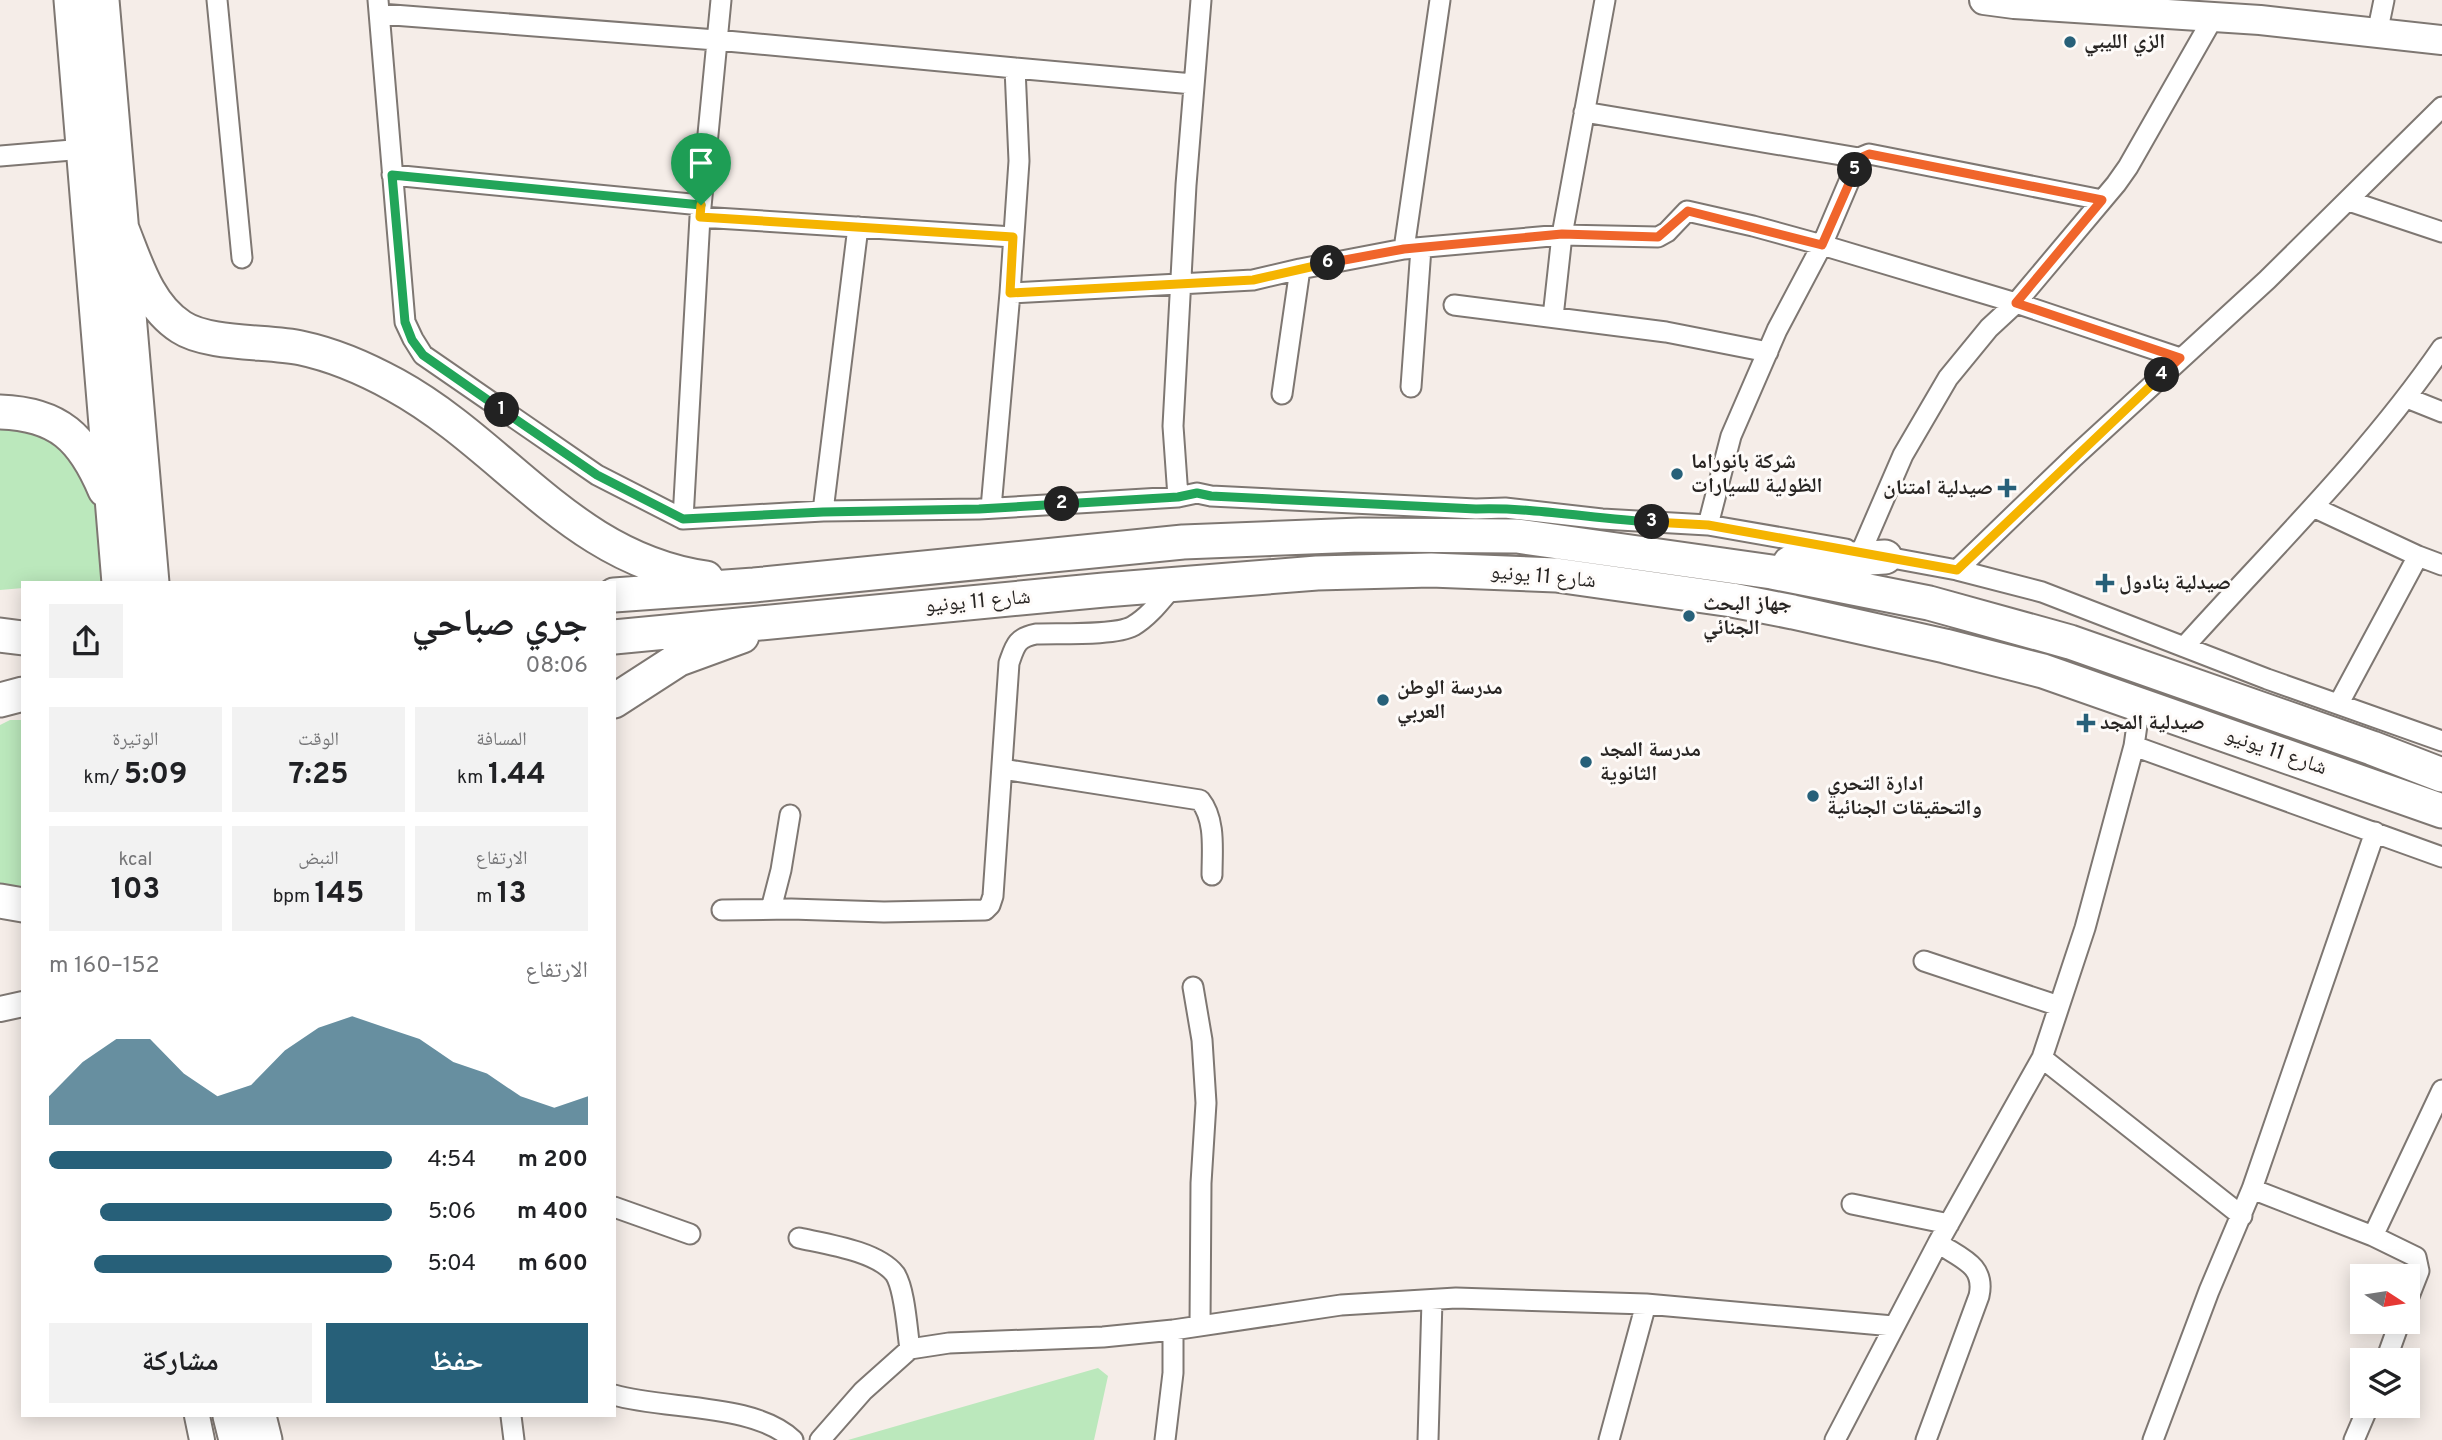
<!DOCTYPE html>
<html lang="ar">
<meta charset="utf-8">
<style>
:root{--surface:#fff;--page:#f2f2f2;--text:#202124;--muted:#757577;--accent:#276079}
body{margin:0;font-family:Overpass,"Noto Naskh Arabic",sans-serif;background:var(--page);color:var(--text);direction:rtl;height:100vh;display:flex;flex-direction:column;font-size:26px;white-space:nowrap}
*{box-sizing:border-box;margin:0}
p{font-size:23px;color:var(--muted)}
.icon{flex:none;width:38px;height:38px;fill:none;stroke:currentColor;stroke-width:2;stroke-linecap:round;stroke-linejoin:round}
.map{position:relative;flex:1;overflow:hidden;direction:ltr}
.details{position:absolute;left:21px;top:581px;width:595px;height:836px;display:flex;flex-direction:column;background:var(--surface);border-radius:0px;box-shadow:0 4px 18px #0003;direction:rtl}
.details>*{flex:none}
.needle{width:46px;rotate:102deg}
.tools{position:absolute;left:2350px;top:1264px;display:grid;gap:14px}
.tools a{display:grid;place-items:center;width:70px;height:70px;border-radius:0px;background:var(--surface);box-shadow:0 4px 18px #0003;font-size:35px}
.pin{position:absolute;display:grid;place-items:center;width:60px;height:60px;color:#fff;margin:-72px -30px;border-radius:50% 50% 50% 0;rotate:-45deg;box-shadow:0 0 7px #0007}
.pin .icon{rotate:45deg}
.km{position:absolute;width:35px;height:35px;margin:-18px;border-radius:50%;background:#222;color:#fff;font-size:19px;line-height:35px;text-align:center}
.round{display:grid;place-items:center;flex:none;width:74px;height:74px;border-radius:0px;background:var(--page)}
.headline{display:flex;align-items:center;justify-content:space-between;height:119px;padding:0 28px}
h1{font-size:38px;font-weight:700;line-height:52px}
.figures{display:grid;grid-template-columns:repeat(3,1fr);gap:10px;height:119px;padding:7px 28px}
.figures div{display:grid;align-content:center;border-radius:0px;background:var(--page);text-align:center}
.figures b{font-size:30px;font-weight:700}
.figures small{font-size:19px;font-weight:400}
.figures p{font-size:19px}
.chart{height:196px;padding:14px 28px}
.chart p{display:flex;justify-content:space-between}
.chart svg{width:100%;height:126px;margin-top:7px;fill:var(--accent);opacity:.7}
.cta{display:flex;gap:14px;margin-top:auto;padding:14px 28px}
.cta a{flex:1;height:80px;border-radius:0px;background:var(--accent);color:#fff;font-size:28px;font-weight:700;line-height:80px;text-align:center}
.cta a+a{background:var(--page);color:var(--text)}
ul{padding:0 28px;list-style:none;font-size:23px}
li{display:grid;grid-template-columns:112px 84px 1fr;align-items:center;height:52px}
li i{height:18px;border-radius:9px;background:var(--accent)}
.map>svg:first-child{display:block}
.green{fill:#bbe8bc}
.lines{fill:none;stroke-linecap:round;stroke-linejoin:round}
.minor-casing{stroke:#7e7772;stroke-width:23}
.tertiary-casing{stroke:#7e7772;stroke-width:28}
.secondary-casing{stroke:#7e7772;stroke-width:32}
.trunk-casing{stroke:#7e7772;stroke-width:37}
.minor{stroke:#fff;stroke-width:19}
.tertiary{stroke:#fff;stroke-width:24}
.secondary{stroke:#fff;stroke-width:28}
.trunk{stroke:#fff;stroke-width:33}
.split-1-casing{stroke:#fff;stroke-width:14}
.split-2-casing{stroke:#fff;stroke-width:14}
.split-3-casing{stroke:#fff;stroke-width:14}
.split-4-casing{stroke:#fff;stroke-width:14}
.split-5-casing{stroke:#fff;stroke-width:14}
.split-6-casing{stroke:#fff;stroke-width:14}
.split-7-casing{stroke:#fff;stroke-width:14}
.split-1{stroke:#22a559;stroke-width:9}
.split-2{stroke:#22a559;stroke-width:9}
.split-3{stroke:#22a559;stroke-width:9}
.split-4{stroke:#f5b400;stroke-width:9}
.split-5{stroke:#f0652b;stroke-width:9}
.split-6{stroke:#f0652b;stroke-width:9}
.split-7{stroke:#f5b400;stroke-width:9}
.poi-dot{fill:#276079;stroke:#fefbf9;stroke-width:2.5}
.labels{text-anchor:middle;dominant-baseline:central;stroke-width:6;stroke-linejoin:round;paint-order:stroke}
.poi-label{font-size:21px;font-weight:bold;fill:#282523;stroke:#fefbf9;text-anchor:start}
.street-label{font-size:21px;fill:#282523;stroke:#fefbf9}
</style>
<div class="map">
<svg width="2442" height="1440" viewBox="0 0 2442 1440">
<rect width="100%" height="100%" fill="#f5ede8"/>
<path class="green" d="M0 421 47 429 89 473 96 504 103 583H23V588L0 590Z
M10 720H23V896L0 891V725Z
M1098 1368 1108 1376 1094 1440H848Z"/>
<g class="lines">
<defs>
<path id="minor" d="M217 0 242 258
M378 0 405 322 413 339 423 355 597 475 683 519 823 511 979 509 1178 497 1197 493 1211 496 1476 509 1505 508 1602 519 1708 525 1846 549
M380 14 716 40 1015 68
M2377 34 2384 0
M1584 112 1859 158
M0 156 84 149
M392 175 701 205
M2349 201 2442 232
M700 217 1013 237
M1404 249 1440 0
M1010 293 1253 280 1300 269 1404 249 1562 235 1658 237 1667 232 1687 211 1753 226 1822 245 2016 303 2180 358
M1454 305 1666 332 1768 352
M1553 317 1562 235 1605 0
M1411 387 1421 248
M1282 394 1300 269
M2407 398 2442 412
M1178 497 1173 426 1186 185 1201 0
M2313 507 2418 556 2442 565
M991 508 1010 293 1019 161 1015 68 1193 84
M823 511 858 227
M683 519 700 217 721 0
M1708 525 1731 436 1777 330 1822 245 1859 158 1869 154 2102 200
M1861 552 1903 455 1948 378 1989 328 2016 303 2116 184 2128 167 2213 18
M1876 555 1957 570 2042 592 2267 679 2442 741
M1957 570 2074 457 2267 280 2442 107
M2184 647C2272 549 2367 457 2442 348
M2339 703 2418 556
M2134 746 2442 857
M1002 769 1200 800C1216 820 1212 850 1212 875
M771 909 781 870 790 815
M722 910 791 909 884 912 985 910 990 905 993 896 1009 663C1015 646 1016 638 1036 634 1058 633 1115 636 1133 626 1150 616 1162 599 1175 584
M1924 961 2059 1006
M1193 987 1202 1040 1206 1103 1201 1183 1200 1325
M2042 1058 2242 1216
M2252 1189 2373 1236 2416 1257 2419 1271 2408 1299
M1852 1204 1949 1224
M614 1207 690 1234
M2373 1236 2442 1090
M799 1238C826 1244 877 1251 895 1274 905 1289 907 1330 910 1349
M2386 1360 2400 1321
M614 1395C666 1410 755 1403 793 1440
M511 1416 514 1440
M820 1440 863 1391 910 1349 949 1343 1103 1337 1173 1330 1341 1305 1456 1298 1646 1304 1893 1326
M1165 1440 1173 1373V1330
M1428 1440 1432 1300
M1609 1440 1646 1304
M1835 1440 1938 1243 2042 1058 2085 928 2134 746 2140 704
M1926 1440 1979 1296C1986 1265 1960 1258 1938 1243
M2153 1440 2209 1291 2252 1189 2375 832
M2354 1440 2369 1405"/>
<path id="tertiary" d="M0 1009 23 1004
M197 1416 202 1440"/>
<path id="secondary" d="M1984 0 2014 4 2260 20 2442 40"/>
<path id="trunk" d="M71 0 119 583
M102 0 152 583
M122 229C136 264 148 306 181 327 208 345 269 341 301 348 334 355 366 369 395 385 506 446 572 559 706 578
M0 412C59 414 83 438 105 490
M1790 563 1885 557
M614 595 754 585 1183 542 1360 535 1517 536 1772 572 1929 603 2070 642 2372 748 2442 775
M0 635 23 638
M614 637 1104 590 1317 573 1431 570 1556 575 1732 600 1793 612 1945 646 2043 671 2442 811
M0 700 23 694
M614 701 679 659 742 636
M0 901 23 905
M230 1416 236 1440
M259 1416 265 1440"/>
</defs>
<use href="#minor" class="minor-casing"/>
<use href="#tertiary" class="tertiary-casing"/>
<use href="#secondary" class="secondary-casing"/>
<use href="#trunk" class="trunk-casing"/>
<use href="#minor" class="minor"/>
<use href="#tertiary" class="tertiary"/>
<use href="#secondary" class="secondary"/>
<use href="#trunk" class="trunk"/>
</g>
<g class="lines">
<defs>
<path id="split-1" d="M502 410 423 355 412 340 405 322 392 175 701 205"/>
<path id="split-2" d="M502 410 597 475 683 519 823 512 979 509 1062 504"/>
<path id="split-3" d="M1062 504 1178 497 1197 493 1211 496 1476 509C1534 507 1594 519 1652 522"/>
<path id="split-4" d="M1652 522 1708 525 1957 570 2162 375"/>
<path id="split-5" d="M1855 170 1860 158 1869 154 2102 200 2016 303 2180 358 2162 375"/>
<path id="split-6" d="M1328 263 1404 249 1562 234 1658 237 1688 211 1822 245 1855 170"/>
<path id="split-7" d="M701 205 700 217 1013 237 1010 293 1253 280 1328 263"/>
</defs>
<use href="#split-1" class="split-1-casing"/>
<use href="#split-2" class="split-2-casing"/>
<use href="#split-3" class="split-3-casing"/>
<use href="#split-4" class="split-4-casing"/>
<use href="#split-5" class="split-5-casing"/>
<use href="#split-6" class="split-6-casing"/>
<use href="#split-7" class="split-7-casing"/>
<use href="#split-1" class="split-1"/>
<use href="#split-2" class="split-2"/>
<use href="#split-3" class="split-3"/>
<use href="#split-4" class="split-4"/>
<use href="#split-5" class="split-5"/>
<use href="#split-6" class="split-6"/>
<use href="#split-7" class="split-7"/>
</g>
<g class="poi-dot">
<circle cx="2070" cy="42" r="7"/>
<circle cx="1677" cy="474" r="7"/>
<path d="M2003.5 477.5h7v7h7v7h-7v7h-7v-7h-7v-7h7z"/>
<path d="M2101.5 572.5h7v7h7v7h-7v7h-7v-7h-7v-7h7z"/>
<circle cx="1689" cy="616" r="7"/>
<circle cx="1383" cy="700" r="7"/>
<path d="M2082.5 712.5h7v7h7v7h-7v7h-7v-7h-7v-7h7z"/>
<circle cx="1586" cy="762" r="7"/>
<circle cx="1813" cy="796" r="7"/>
</g>
<g class="labels">
<g class="poi-label">
<text x="2084" y="42">الزي الليبي</text>
<text x="1691" y="462">شركة بانوراما<tspan x="1691" dy="24">الظولية للسيارات</tspan></text>
<text x="1993" y="488" text-anchor="end">صيدلية امتنان</text>
<text x="2119" y="583">صيدلية بنادول</text>
<text x="1703" y="604">جهاز البحث<tspan x="1703" dy="24">الجنائي</tspan></text>
<text x="1397" y="688">مدرسة الوطن<tspan x="1397" dy="24">العربي</tspan></text>
<text x="2100" y="723">صيدلية المجد</text>
<text x="1600" y="750">مدرسة المجد<tspan x="1600" dy="24">الثانوية</tspan></text>
<text x="1827" y="784">ادارة التحري<tspan x="1827" dy="24">والتحقيقات الجنائية</tspan></text>
</g>
<g class="street-label">
<text transform="translate(1543 577) rotate(5)">شارع 11 يونيو</text>
<text transform="translate(978 602) rotate(-5)">شارع 11 يونيو</text>
<text transform="translate(2276 752) rotate(19)">شارع 11 يونيو</text>
</g>
</g>
</svg>
<div class="tools">
<a><svg class="needle" viewBox="-14 -14 28 28"><path d="M0-13l5 13h-10z" fill="#e53935"/><path d="M0 13l5-13h-10z" fill="#757577"/></svg></a>
<a><svg class="icon" aria-label="layers" viewBox="0 0 24 24"><path d="M12 4l9 5-9 5-9-5zM3 14l9 5 9-5"/></svg></a>
</div>
<div class="pin" style="left:701px;top:205px;background:#1e9e55"><svg class="icon" aria-label="arrive" viewBox="0 0 24 24"><path d="M6 21V4h12l-3 4 3 4H6"/></svg></div>
<b class="km" style="left:502px;top:410px">1</b>
<b class="km" style="left:1062px;top:504px">2</b>
<b class="km" style="left:1652px;top:522px">3</b>
<b class="km" style="left:2162px;top:375px">4</b>
<b class="km" style="left:1855px;top:170px">5</b>
<b class="km" style="left:1328px;top:263px">6</b>
<section class="details">
<div class="headline"><div><h1>جري صباحي</h1><p>08:06</p></div><a class="round"><svg class="icon" aria-label="share" viewBox="0 0 24 24"><path d="M12 15V3M7 8l5-5 5 5M5 13v7h14v-7"/></svg></a></div>
<div class="figures">
<div><p>المسافة</p><b>1.44<small> km</small></b></div>
<div><p>الوقت</p><b>7:25</b></div>
<div><p>الوتيرة</p><b>5:09<small> /km</small></b></div>
</div>
<div class="figures">
<div><p>الارتفاع</p><b>13<small> m</small></b></div>
<div><p>النبض</p><b>145<small> bpm</small></b></div>
<div><p>kcal</p><b>103</b></div>
</div>
<div class="chart"><p><span>الارتفاع</span>152–160 m</p>
<svg viewBox="0 0 160 44" preserveAspectRatio="none"><path d="M0 44V34L10 22L20 14L30 14L40 26L50 34L60 30L70 18L80 10L90 6L100 10L110 14L120 22L130 26L140 34L150 38L160 34V44z"/></svg>
</div>
<ul>
<li><b>200 m</b>4:54<i style="width:100%"></i></li>
<li><b>400 m</b>5:06<i style="width:85%"></i></li>
<li><b>600 m</b>5:04<i style="width:87%"></i></li>
</ul>
<div class="cta"><a>حفظ</a><a>مشاركة</a></div>
</section>
</div>
